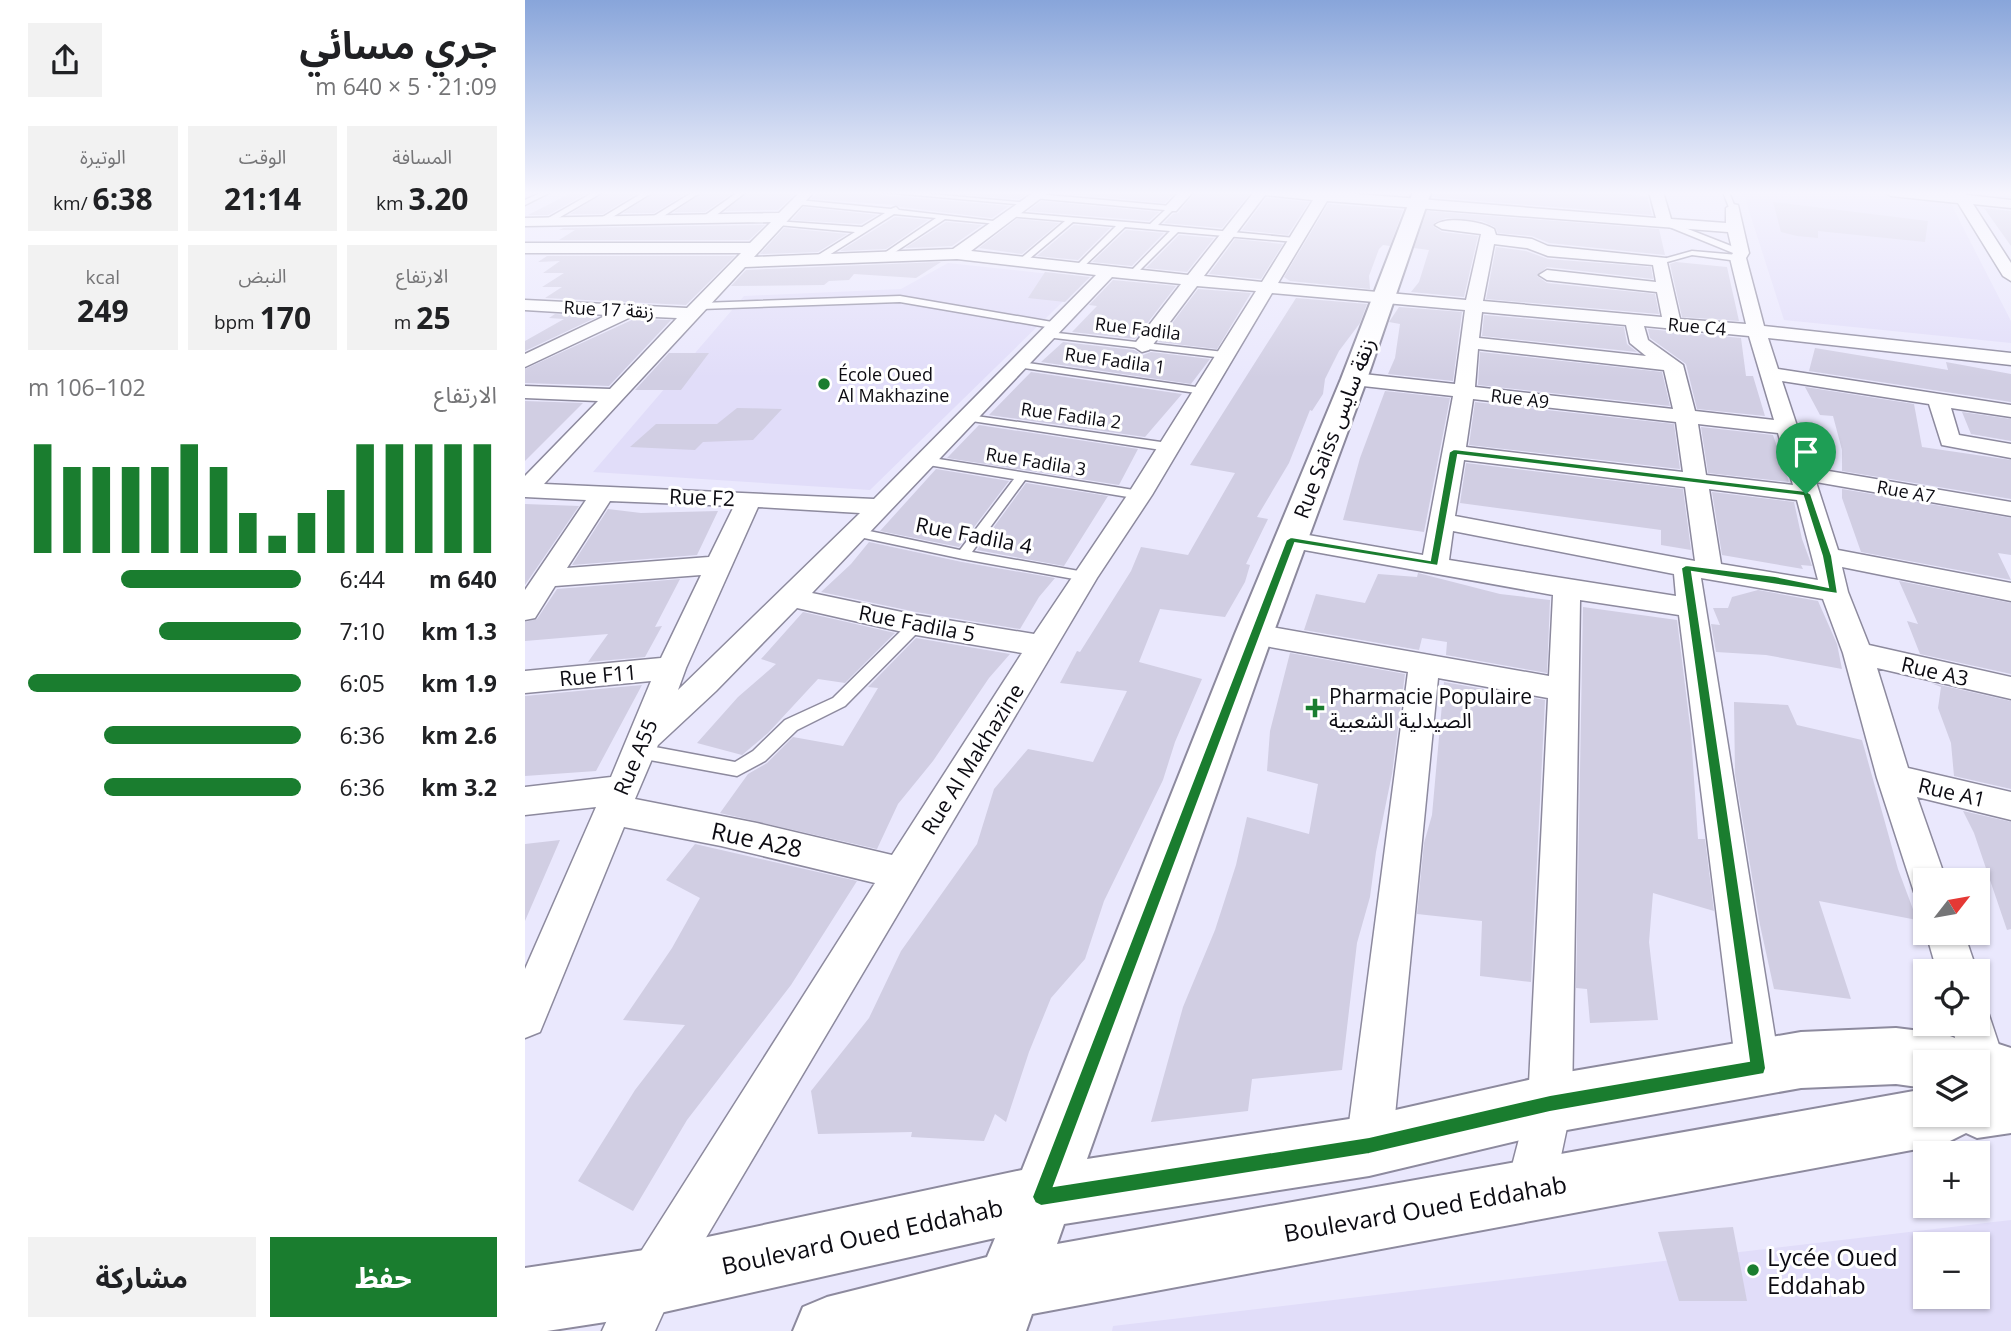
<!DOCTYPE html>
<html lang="ar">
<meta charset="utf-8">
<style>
:root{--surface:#fff;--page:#f2f2f2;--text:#202124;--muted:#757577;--accent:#1a7d2f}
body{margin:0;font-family:"Open Sans","Noto Sans Arabic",sans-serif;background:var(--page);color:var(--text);direction:rtl;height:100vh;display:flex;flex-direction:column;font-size:26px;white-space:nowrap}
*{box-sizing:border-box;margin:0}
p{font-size:23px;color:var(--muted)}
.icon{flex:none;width:38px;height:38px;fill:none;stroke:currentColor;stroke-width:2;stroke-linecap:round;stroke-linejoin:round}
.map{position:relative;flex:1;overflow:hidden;direction:ltr}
.drawer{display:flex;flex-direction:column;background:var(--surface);width:525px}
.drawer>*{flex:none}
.needle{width:46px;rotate:59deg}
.fabs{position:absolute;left:1388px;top:868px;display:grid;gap:14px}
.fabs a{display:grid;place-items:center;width:77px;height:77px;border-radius:0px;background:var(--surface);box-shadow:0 2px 5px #0004;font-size:35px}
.pin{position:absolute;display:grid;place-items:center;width:60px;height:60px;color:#fff;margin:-72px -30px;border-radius:50% 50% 50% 0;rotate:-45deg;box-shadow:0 0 7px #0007}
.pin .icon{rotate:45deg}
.round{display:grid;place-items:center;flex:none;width:74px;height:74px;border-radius:0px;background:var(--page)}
.summary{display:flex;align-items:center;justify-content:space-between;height:119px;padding:0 28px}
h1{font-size:38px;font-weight:700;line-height:52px}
.figures{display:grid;grid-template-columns:repeat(3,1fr);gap:10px;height:119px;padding:7px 28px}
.figures div{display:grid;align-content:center;border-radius:0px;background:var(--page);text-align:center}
.figures b{font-size:30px;font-weight:700}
.figures small{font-size:19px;font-weight:400}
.figures p{font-size:19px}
.chart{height:196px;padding:14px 28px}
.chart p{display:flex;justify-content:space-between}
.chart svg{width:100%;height:126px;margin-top:7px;stroke:var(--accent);stroke-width:6}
.primary-button{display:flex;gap:14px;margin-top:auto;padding:14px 28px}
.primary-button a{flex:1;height:80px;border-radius:0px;background:var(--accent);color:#fff;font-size:28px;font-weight:700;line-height:80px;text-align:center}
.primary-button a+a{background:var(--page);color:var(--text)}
ul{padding:0 28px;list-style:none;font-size:23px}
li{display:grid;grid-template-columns:112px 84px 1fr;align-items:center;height:52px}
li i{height:18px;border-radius:9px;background:var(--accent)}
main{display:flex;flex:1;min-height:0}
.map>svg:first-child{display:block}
.built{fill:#e1ddf9;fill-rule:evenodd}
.building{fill:#d1cee3}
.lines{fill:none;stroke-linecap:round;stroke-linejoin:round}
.lane-casing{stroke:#8d8a9e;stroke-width:3}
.street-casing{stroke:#8d8a9e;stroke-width:3}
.secondary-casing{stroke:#8d8a9e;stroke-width:4}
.lane{fill:#fff;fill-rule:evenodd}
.street{fill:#fff;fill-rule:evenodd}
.secondary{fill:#fff;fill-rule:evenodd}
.route{fill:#1a7d2f;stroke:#fff;stroke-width:2;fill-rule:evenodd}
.poi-dot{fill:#1a7d2f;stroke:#fff;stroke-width:2.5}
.labels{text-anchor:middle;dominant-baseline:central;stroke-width:6;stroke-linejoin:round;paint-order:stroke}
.far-street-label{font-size:18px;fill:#0c0b12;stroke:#fff}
.far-poi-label{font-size:18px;fill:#0c0b12;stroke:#fff;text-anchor:start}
.street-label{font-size:21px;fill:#0c0b12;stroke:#fff}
.poi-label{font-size:21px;fill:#0c0b12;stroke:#fff;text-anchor:start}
.near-street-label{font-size:24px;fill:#0c0b12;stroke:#fff}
.near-poi-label{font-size:24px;fill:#0c0b12;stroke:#fff;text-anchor:start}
</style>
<main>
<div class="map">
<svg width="1486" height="1331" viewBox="0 0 1486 1331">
<rect width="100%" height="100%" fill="#eae8fd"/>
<path class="built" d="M1218 192H1331L1425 202 1486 321V343L1259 320Z
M423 263 562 278 345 490 68 472 219 296 376 289Z
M1486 1220V1331H587L588 1326ZM1400 1244H1452V1297H1400Z"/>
<path class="building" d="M48 192H64L23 215H3Z
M80 192H114L78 214H45Z
M130 192H164L129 213H98Z
M178 192H209L180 212H149Z
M223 192H272L253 210 200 211Z
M292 192H354L357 195 484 206 467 218 375 207 370 205 286 199Z
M409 192H505L494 199Z
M526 192H651L640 203Z
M671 192H726L697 228 639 223 648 214 653 213Z
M908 192H1077L1122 196 1127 215 907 197Z
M741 198 784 202 763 235 717 230Z
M516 201 634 212 624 221 503 211Z
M1248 202 1403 221 1400 242 1293 231V238L1272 236 1256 232Z
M803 204 878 210 865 246 858 245 854 249 844 276 845 289 765 281 759 277Z
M278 207 352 215 336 224 267 220Z
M1459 208 1486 211V246Z
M902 211 1134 229 1140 255 1024 243 1007 236 973 233 970 227 957 221 921 218 909 223 908 226 917 232 953 236 939 297 886 292 894 282 904 250 889 248Z
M370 217 403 220 361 249 315 251Z
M492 219 534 223 497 254 454 248Z
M421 222 457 225 427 246 380 248Z
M240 225 224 240H34L50 230H34L38 228Z
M549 225 585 228 553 260 512 256Z
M259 228 322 234 293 252 235 254Z
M601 230 639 233 607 266 567 262Z
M654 235 689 238 662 272 621 268Z
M710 239 758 244 736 279 684 274Z
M971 247 1001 251 1023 259 1126 267 1128 279 1022 267 1012 276 1022 283 1130 294 1134 314 961 299Z
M22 256H210L161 305 20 298 37 287H17L39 273H18L35 261 13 262Z
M416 262 391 278 329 274 324 280 304 281 299 285 206 286 221 270Z
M1151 262 1202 267 1214 321 1157 317 1145 264Z
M520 272 565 277 540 302 503 298Z
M588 280 651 286 610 339 547 332 572 306 564 305Z
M673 289 726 293 692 349 633 342Z
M771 298 842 304 835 323 814 351 800 379 798 394 787 411 785 410 764 463 732 517 743 519 721 564 725 565 720 582 700 617 635 609 614 662 677 679 650 742 638 780 579 901 560 959 526 998 504 1052 481 1122 470 1114 459 1141 386 1137 387 1132 293 1134 286 1091 344 1018 376 951 452 844 469 789 503 749 568 762 602 691 535 683 552 651 555 652 606 571 616 547 663 555 710 473 665 465Z
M874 307 937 312 928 381 863 374 870 358 875 324 864 322Z
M30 314 72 317 0 351V341L39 319 24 318Z
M959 315 1099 327 1102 344 1112 352 957 336Z
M109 319 146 320 84 386 0 383V369Z
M1123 329 1216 338 1221 376H1228L1240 416 1172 409 1161 364 1125 338Z
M538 342 609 350 618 355 626 352 685 359 666 384 516 362Z
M1290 348 1423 370 1421 362 1486 374V402L1284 371Z
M955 352 1137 372 1145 406 953 385Z
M144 353H184L156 390H110Z
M506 372 657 394 620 437 464 415Z
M1280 387 1389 404 1397 447 1486 460V499L1317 471V450L1308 416 1295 415Z
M860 391 925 398 899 532 818 520 835 458Z
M0 401 58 403 0 461Z
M950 402 1149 424 1155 469 944 445Z
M212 408 257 409 228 440 178 442 170 450 105 447 131 424H192Z
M1437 412 1486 419V441L1446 434Z
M454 425 613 449 594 485 422 458Z
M1176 427 1248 435 1264 482 1183 473Z
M941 463 1158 489 1166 550 1136 545V530L935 503Z
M411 469 484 481 434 547 355 531Z
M501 483 583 496 539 566 452 550Z
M1317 489 1486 518V555L1473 553 1486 580 1336 552 1317 498Z
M1187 492 1269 502 1277 539 1287 566 1276 565 1278 569 1197 555Z
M0 504 54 506 0 585Z
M83 509 116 513 193 511 172 555 47 565Z
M344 542 437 562 530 578 514 597 495 629 391 612 296 592 326 564Z
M893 573 975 594 1025 600 1022 673 921 655 922 642 897 638 894 650 779 630 791 594 840 603 853 574 892 577Z
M155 579 130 627 137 626 120 657 63 662 83 634 0 641V622L12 619 32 589Z
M1374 581 1486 603V674L1395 654 1382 621 1393 624Z
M1233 590 1293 601 1312 644 1317 669 1241 655 1191 652 1186 624 1195 625 1188 608H1203L1207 597Z
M1058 607 1152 620 1166 734 1173 839H1180L1189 911 1128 893 1124 942 1133 1020 1065 1023 1062 989 1051 988Z
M278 612 370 633 320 683 293 679 243 733 217 755 172 743 213 697 251 664 236 659Z
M391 638 485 654 464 678 408 761 373 804 352 849 195 813 223 774 242 763 268 737 318 746 353 688 343 687Z
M765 653 880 674 867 774 851 852 845 897 832 943 817 1070 727 1079 723 1111 626 1122 658 1007 690 930 711 865 722 817 784 834 793 784 742 771 745 731Z
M919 682 1020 700 1006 982 955 976 957 921 892 914 899 843 907 815Z
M1406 683 1486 701V789L1429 776 1426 743 1413 708 1416 687Z
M117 685 71 771 0 776V696Z
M1209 702 1263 705 1272 725 1337 740 1373 869 1392 920 1294 901 1326 999 1249 989 1235 925 1210 774Z
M1438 811 1486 822V929L1482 930 1449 833Z
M35 840 0 921V844Z
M170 844 332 881 266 985 162 1120 108 1211 53 1181 110 1090 160 1025 98 1020 147 948 175 898 141 880Z
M1208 1227 1222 1301H1154L1133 1232Z"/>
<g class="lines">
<defs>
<path id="lane" d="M17 192H26L0 205V200Z
M69 192H78L25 223 18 221Z
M119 192H128L78 223 71 221Z
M168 192H176L131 221 124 219Z
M213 192H221L185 220H179V216Z
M357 192H384L504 203 500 205Z
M1198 192H1204L1211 210H1205Z
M511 194 646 206 650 208 633 225 770 238 774 240 770 242 653 232 607 278 603 275 604 273 645 231 600 227 554 271 551 270V266L591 226 548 222 497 265 494 264V260L540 221 484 216 481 212 625 224 640 210 508 198Z
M273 200 366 209 371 207 374 210 477 222 473 224 420 219 361 258 357 256 358 254 411 218 369 214 293 262 290 261V257L330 232 253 225 250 221 337 227 360 213 270 204Z
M1140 220 1219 251 1220 253 1213 255 1137 224Z
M1167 251 1213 255 1217 258 1213 261 1167 255 1135 264 1131 261Z
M375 296 533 323 538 326 533 329 375 302 176 309 171 306 176 303Z
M524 332 699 352 704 355 699 358 521 337 519 335Z
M496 362 678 388 683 391 678 394 492 367 491 365Z
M444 415 643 443 649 447 643 451 440 420V416Z
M401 457 615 491 621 495 615 499 500 480 447 552 565 573 567 576 560 581 438 559 325 535 323 532 330 528 435 550 489 479 397 464V458Z
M391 620 399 625 396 629 320 706 272 730 240 761 212 776 114 758 108 756 105 751 108 746 114 744 210 762 228 751 260 720 308 698 386 621Z"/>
<path id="street" d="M275 192H289L229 257 428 249 509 192H524L446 251 663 275 729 192H807L1131 218 1124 192H1138L1146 219 1201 223V208L1208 204 1213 205 1224 253 1221 258 1239 326 1486 353V365L1243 338 1253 369 1486 405V417L1426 408 1434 435 1486 444V458L1417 445 1404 404 1257 381 1286 468 1486 502V516L1291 482 1313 550 1486 583V601L1317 567 1323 592 1344 645 1486 677V699L1352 668 1383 768 1486 792V820L1392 797 1421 880H1400V896L1389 892 1352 778 1318 653 1298 599 1176 578 1255 1068 1248 1083 1233 1090 1218 1083 1211 1068 1154 615 1055 600 1047 1104 1029 1189 1022 1206 1005 1213 988 1206 981 1189 1003 1104 1023 698 913 678 867 1146 860 1162 844 1169 828 1162 821 1146 883 672 729 644 719 641 715 634 719 627 729 624 1024 676 1028 595 757 546 753 540 757 534 766 532 898 555 928 396 829 385 822 383 819 379 822 375 829 373 930 384 940 310 747 293 627 495 572 578 144 1300 130 1331H77L108 1264 350 883 196 846 99 827 15 1032 0 1038V969L71 807 0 815V787L86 777 126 681 0 693V671L136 658 176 575 30 586 10 618 0 620V590L61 500 0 497V476L73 401 0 398V386L85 389 152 318 108 316 0 367V354L82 315 0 310V300L162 308 216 253H0V243H225L246 222 0 226V218L254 213ZM740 195 788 200 737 282 679 276ZM802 201 1203 232 1208 253 1205 258 1221 324 1155 319 1141 258 1023 246 1007 239 971 235 969 229C956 221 921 216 910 225L917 229 956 234 941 300 753 283ZM969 244 1002 248 1023 256 1128 265 1131 282 1022 270 1014 275 1022 280 1132 292 1137 317 958 301ZM432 259 571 275 349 499 19 484 220 267ZM587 277 656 284 608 346 617 352 624 350 672 286 731 291 603 494 509 634 391 615 287 593ZM957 312 1101 325 1105 343 1121 356 954 338ZM1119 326 1224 336 1249 420 1170 411 1158 365 1123 340ZM953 349 1139 370 1148 409 950 387ZM948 399 1151 422 1158 472 941 447ZM1173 424 1253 433 1268 485 1181 475ZM939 460 1160 487 1170 561 930 516ZM1184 489 1272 500 1293 580 1196 564ZM85 501 209 506 184 557 42 568ZM233 507 335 513 153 690 161 668ZM928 531 1149 574 1151 596 924 560ZM272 608 391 635 497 653 367 855 232 823 110 799 133 745 191 691Z
M654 192H668L651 211H641L639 208Z
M1359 192 1427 194 1426 192H1440L1442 195 1486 200V208L1448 204 1486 263V281L1478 276 1433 203 1366 196Z
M1401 933H1439L1452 971H1412Z
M1452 1005 1462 1009 1484 1075 1477 1090 1462 1097 1452 1093V1062H1437L1426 1024H1452Z"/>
<path id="secondary" d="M888 192H906L842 379 748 634 562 1159 844 1116 1025 1075 1276 1032 1371 1028 1420 1034 1440 1042 1452 1037 1486 1048V1133L1452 1138 1441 1133 1419 1144 507 1314 501 1331H268L278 1307 302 1297 462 1257 470 1238 126 1315 22 1331H0V1268L126 1249 497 1170 710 634 816 379ZM1400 1062H1452V1115H1400V1089L532 1244 539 1224 844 1176 1025 1133 1276 1088 1371 1084 1400 1088Z"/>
</defs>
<use href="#lane" class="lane-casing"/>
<use href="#street" class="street-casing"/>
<use href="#secondary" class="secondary-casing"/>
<use href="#lane" class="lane"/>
<use href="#street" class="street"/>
<use href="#secondary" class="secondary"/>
</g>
<linearGradient id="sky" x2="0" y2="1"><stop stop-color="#88a5da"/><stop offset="0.51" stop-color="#f6f5fe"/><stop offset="1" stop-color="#f6f5fe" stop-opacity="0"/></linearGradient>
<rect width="1486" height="378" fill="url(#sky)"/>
<path class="route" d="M929 449 1281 491 1286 494 1307 556 1313 594 1167 572 1241 1068 1239 1074 1025 1112 844 1154 516 1206 510 1203 507 1197 761 540 766 537 905 560 924 452ZM933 455 1278 496 1297 556 1303 587 1250 576 1161 565 1156 568 1224 1061 1025 1095 844 1137 529 1186 770 543 913 566Z"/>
<g class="poi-dot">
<circle cx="299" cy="384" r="7"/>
<path d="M786.5 697.5h7v7h7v7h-7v7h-7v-7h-7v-7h7z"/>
<circle cx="1228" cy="1270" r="7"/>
</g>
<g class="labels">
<g class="far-street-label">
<text transform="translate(84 309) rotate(3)">Rue 17 زنقة</text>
<text transform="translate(1172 326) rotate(5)">Rue C4</text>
<text transform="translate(613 328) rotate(7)">Rue Fadila</text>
<text transform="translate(590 360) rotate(8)">Rue Fadila 1</text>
<text transform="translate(995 398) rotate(7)">Rue A9</text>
<text transform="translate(546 415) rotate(8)">Rue Fadila 2</text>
<text transform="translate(511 461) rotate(9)">Rue Fadila 3</text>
<text transform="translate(1381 491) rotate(10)">Rue A7</text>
</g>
<g class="far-poi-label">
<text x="313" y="374">École Oued<tspan x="313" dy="21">Al Makhazine</tspan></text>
</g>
<g class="street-label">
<text transform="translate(809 428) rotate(-69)">Rue Saiss زنقة سايس</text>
<text transform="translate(177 497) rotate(2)">Rue F2</text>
<text transform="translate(449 535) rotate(11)">Rue Fadila 4</text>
<text transform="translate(392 623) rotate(11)">Rue Fadila 5</text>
<text transform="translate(1410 671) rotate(13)">Rue A3</text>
<text transform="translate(73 675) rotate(-5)">Rue F11</text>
<text transform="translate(110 757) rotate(-67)">Rue A55</text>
<text transform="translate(447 759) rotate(-58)">Rue Al Makhazine</text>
<text transform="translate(1427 792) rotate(13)">Rue A1</text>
</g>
<g class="poi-label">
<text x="804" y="696">Pharmacie Populaire<tspan x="804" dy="24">الصيدلية الشعبية</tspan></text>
</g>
<g class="near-street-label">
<text transform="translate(232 839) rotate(12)">Rue A28</text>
<text transform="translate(900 1208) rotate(-10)">Boulevard Oued Eddahab</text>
<text transform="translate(337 1236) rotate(-12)">Boulevard Oued Eddahab</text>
</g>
<g class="near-poi-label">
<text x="1242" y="1256">Lycée Oued<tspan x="1242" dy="28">Eddahab</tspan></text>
</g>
</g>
</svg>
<div class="fabs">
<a><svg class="needle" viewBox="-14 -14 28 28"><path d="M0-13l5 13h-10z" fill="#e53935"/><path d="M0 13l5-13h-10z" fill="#757577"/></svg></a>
<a><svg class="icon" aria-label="locate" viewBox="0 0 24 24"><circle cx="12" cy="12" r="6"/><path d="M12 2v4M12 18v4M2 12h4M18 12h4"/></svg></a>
<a><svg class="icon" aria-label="layers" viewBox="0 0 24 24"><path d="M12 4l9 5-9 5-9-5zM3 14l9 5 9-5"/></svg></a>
<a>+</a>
<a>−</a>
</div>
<div class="pin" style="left:1281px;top:494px;background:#1e9e55"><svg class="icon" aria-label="arrive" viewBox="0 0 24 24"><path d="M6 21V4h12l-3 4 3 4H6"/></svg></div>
</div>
<section class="drawer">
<div class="summary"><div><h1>جري مسائي</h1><p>21:09 · 5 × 640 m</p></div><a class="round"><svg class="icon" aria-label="share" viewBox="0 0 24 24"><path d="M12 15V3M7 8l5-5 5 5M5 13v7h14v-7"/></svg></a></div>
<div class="figures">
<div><p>المسافة</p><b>3.20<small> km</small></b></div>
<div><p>الوقت</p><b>21:14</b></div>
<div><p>الوتيرة</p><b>6:38<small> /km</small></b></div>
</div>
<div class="figures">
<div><p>الارتفاع</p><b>25<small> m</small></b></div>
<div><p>النبض</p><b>170<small> bpm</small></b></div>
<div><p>kcal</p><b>249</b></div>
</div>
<div class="chart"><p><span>الارتفاع</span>102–106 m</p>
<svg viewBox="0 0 160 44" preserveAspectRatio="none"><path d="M5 44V6M15 44V14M25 44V14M35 44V14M45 44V14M55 44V6M65 44V14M75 44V30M85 44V38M95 44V30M105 44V22M115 44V6M125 44V6M135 44V6M145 44V6M155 44V6"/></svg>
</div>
<ul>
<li><b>640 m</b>6:44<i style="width:66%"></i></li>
<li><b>1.3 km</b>7:10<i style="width:52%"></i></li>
<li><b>1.9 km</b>6:05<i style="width:100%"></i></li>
<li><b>2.6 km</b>6:36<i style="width:72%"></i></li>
<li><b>3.2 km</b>6:36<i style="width:72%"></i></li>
</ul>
<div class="primary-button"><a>حفظ</a><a>مشاركة</a></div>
</section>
</main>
